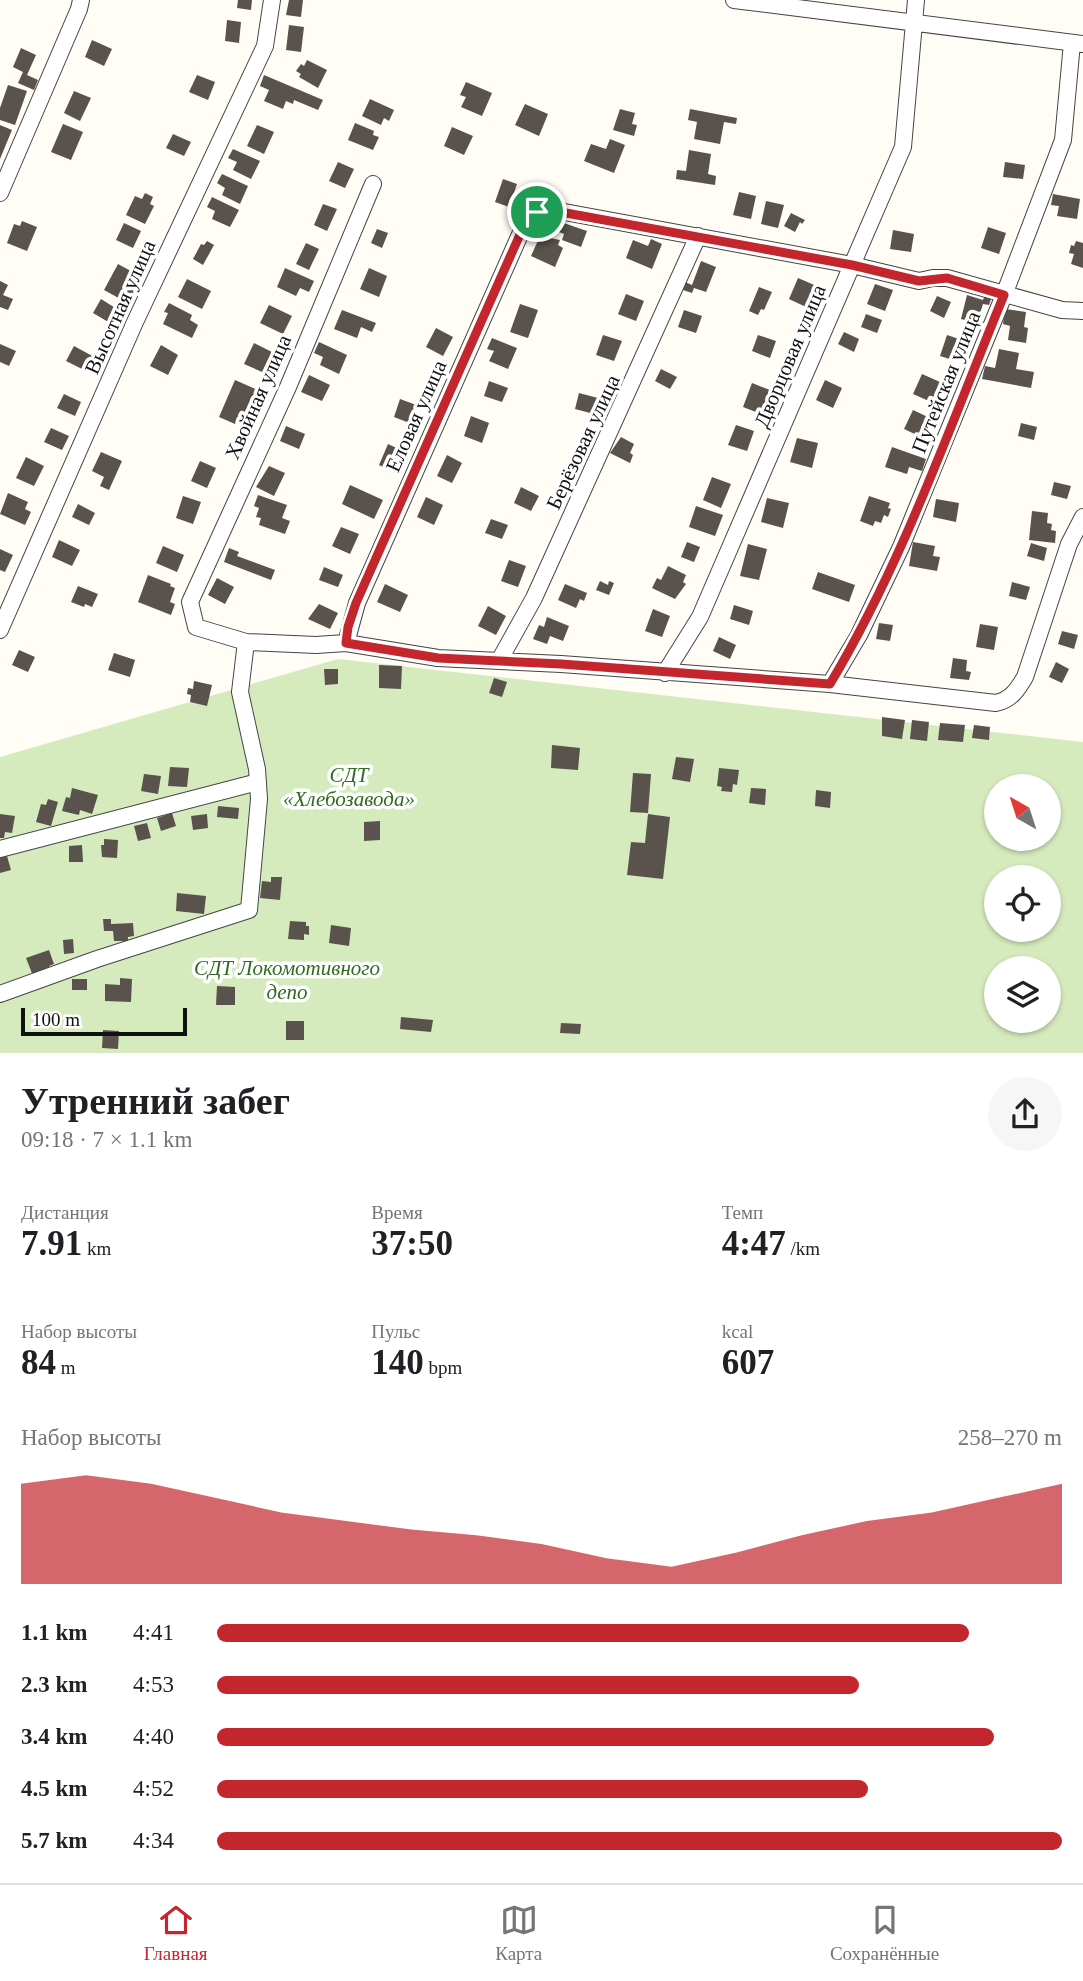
<!DOCTYPE html>
<html lang="ru">
<meta charset="utf-8">
<style>
:root{--surface:#fff;--page:#f6f6f6;--text:#202124;--muted:#757577;--line:#e0e0e0;--accent:#c4262e}
body{margin:0;font-family:"Times New Roman",serif;background:var(--page);color:var(--text);height:100vh;display:flex;flex-direction:column;font-size:26px;white-space:nowrap}
*{box-sizing:border-box;margin:0}
p{font-size:23px;color:var(--muted)}
.icon{flex:none;width:38px;height:38px;fill:none;stroke:currentColor;stroke-width:2;stroke-linecap:round;stroke-linejoin:round}
.map{position:relative;height:1054px;overflow:hidden}
.panel{display:flex;flex-direction:column;background:var(--surface);flex:1}
.panel>*{flex:none}
.needle{width:46px;rotate:321deg}
.fabs{position:absolute;left:984px;top:774px;display:grid;gap:14px}
.fabs a{display:grid;place-items:center;width:77px;height:77px;border-radius:50%;background:var(--surface);box-shadow:0 2px 5px #0004;font-size:35px}
.scale{position:absolute;left:21px;bottom:18px;width:166px;box-sizing:border-box;padding-left:7px;border:4px solid #111;border-top:0;font-size:19px;line-height:24px;white-space:nowrap;color:#111;-webkit-text-stroke:5px #fff;paint-order:stroke}
.pin{position:absolute;display:grid;place-items:center;width:60px;height:60px;color:#fff;margin:-30px;border:4px solid #fff;border-radius:50%;box-shadow:0 2px 7px #0007}
.round{display:grid;place-items:center;flex:none;width:74px;height:74px;border-radius:37px;background:var(--page)}
.head{display:flex;align-items:center;justify-content:space-between;height:119px;padding:0 21px}
h1{font-size:38px;font-weight:600;line-height:52px}
.figures{display:grid;grid-template-columns:repeat(3,1fr);gap:10px;height:119px;padding:7px 21px}
.figures div{display:grid;align-content:center}
.figures b{font-size:35px;font-weight:600}
.figures small{font-size:19px;font-weight:400}
.figures p{font-size:19px}
.chart{height:196px;padding:14px 21px}
.chart p{display:flex;justify-content:space-between}
.chart svg{width:100%;height:126px;margin-top:7px;fill:var(--accent);opacity:.7}
ul{padding:0 21px;list-style:none;font-size:23px}
li{display:grid;grid-template-columns:112px 84px 1fr;align-items:center;height:52px}
li i{height:18px;border-radius:9px;background:var(--accent)}
.dock{display:flex;justify-content:space-around;align-items:center;height:98px;border-top:2px solid var(--line);background:var(--surface);font-size:19px;color:var(--muted)}
.dock a{display:grid;justify-items:center;gap:4px}
.dock .active{color:var(--accent)}
.map>svg:first-child{display:block}
.green{fill:#d5ebbd;fill-rule:evenodd}
.building{fill:#5a524d}
.lines{fill:none;stroke-linecap:round;stroke-linejoin:round}
.minor-casing{stroke:#444;stroke-width:18}
.minor{stroke:#fff;stroke-width:16}
.route-casing{stroke:#fff;stroke-width:14}
.route{stroke:#c4262e;stroke-width:9}
.labels{text-anchor:middle;dominant-baseline:central;stroke-width:7;stroke-linejoin:round;paint-order:stroke}
.street-label{font-size:21px;fill:#111;stroke:#fff}
.park-label{font-size:21px;font-style:italic;fill:#2f6b1f;stroke:#fff}
</style>
<div class="map">
<svg width="1083" height="1054" viewBox="0 0 1083 1054">
<rect width="100%" height="100%" fill="#fffdf5"/>
<path class="green" d="M338 659 1083 742V1053H0V757ZM996 786H1048V838H996ZM996 877H1048V929H996ZM996 968H1048V1020H996Z"/>
<path class="building" d="M238 0H252L251 10 237 8Z
M289 0H303L301 17 286 15Z
M227 20 241 22 239 43 225 41Z
M289 25 304 27 301 52 286 50Z
M92 40 112 49 104 66 85 57Z
M21 48 36 55 27 75 38 80 34 90 18 83 23 72 13 67Z
M307 60 327 70 318 88 299 77 301 74 296 71 301 64 304 66Z
M197 75 215 82 208 100 189 92Z
M264 75 323 100 318 110 294 100 293 104 286 101 283 109 264 101 269 90 260 86Z
M466 82 492 93 482 116 461 107 466 97 460 95Z
M8 85 27 91 15 125 0 120V108Z
M74 91 91 98 80 121 64 113Z
M370 99 394 110 389 121 384 118 381 125 362 116Z
M525 104 548 114 539 136 515 125Z
M620 109 635 113 632 124 637 125 634 136 613 130Z
M690 109 737 118 736 124 724 122 720 144 694 139 697 122 688 120Z
M355 123 374 131 373 135 379 137 373 150 348 140Z
M63 124 83 132 71 160 51 152Z
M0 125 12 130 0 159Z
M257 125 274 132 264 154 247 146Z
M452 127 473 136 464 155 444 146Z
M173 134 191 142 184 156 166 148Z
M610 139 625 145 614 173 584 161 591 144 606 149Z
M233 149 260 161 251 179 233 170 237 162 228 158Z
M689 150 711 154 708 174 716 176 715 185 676 179 677 170 686 171Z
M338 162 354 169 345 188 329 181Z
M1005 162 1025 165 1023 179 1003 177Z
M222 174 248 186 240 204 222 195 225 188 217 183Z
M503 179 517 184 509 207 495 202Z
M739 192 756 196 751 219 733 215Z
M145 193 153 197 150 204 154 206 145 224 126 215 135 196 142 199Z
M1053 194 1080 199 1077 219 1057 216 1059 206 1051 205Z
M212 197 239 210 230 227 212 219 215 211 207 207Z
M766 201 784 205 778 228 761 224Z
M323 204 337 209 327 231 314 225Z
M791 213 805 220 802 224 800 222 795 232 784 226Z
M22 221 37 227 27 251 7 243 14 224 20 226Z
M558 221 587 231 581 247 562 240 564 234 554 230Z
M124 223 141 231 133 248 116 240Z
M988 227 1006 233 999 254 981 248Z
M377 229 388 233 382 248 371 243Z
M893 230 914 234 911 252 890 249Z
M540 236 560 240 558 245 563 248 555 267 531 256Z
M651 239 662 244 652 269 626 258 633 240 648 246Z
M207 241 214 245 203 265 193 259 201 244 204 245Z
M1076 241 1083 243V268L1071 264 1074 254 1069 253 1071 245 1074 246Z
M306 243 319 249 309 270 296 264Z
M701 261 716 267 706 292 694 288 692 293 683 290 685 282 692 285Z
M118 264 138 275 131 287 137 290 134 296 128 293 124 301 104 290Z
M285 268 314 281 309 292 300 288 296 296 277 287Z
M369 268 387 276 379 297 360 289Z
M798 278 819 287 818 290 822 292 818 301 811 298 806 307 789 299Z
M187 279 211 291 202 309 178 297Z
M0 281 8 285 3 295 13 299 8 310 0 307Z
M875 284 893 290 885 311 867 304Z
M759 287 772 292 764 310 761 309 758 315 749 311Z
M626 294 644 301 636 321 618 314Z
M985 294 992 296 989 305 983 304 977 323 961 319 967 295 983 300Z
M937 296 951 302 944 318 930 311Z
M101 299 117 309 110 323 93 313Z
M169 303 192 315 190 320 198 325 192 338 163 324 168 313 164 312Z
M520 304 538 310 528 338 510 332Z
M269 305 292 316 283 334 260 323Z
M1005 309 1026 312 1024 327 1028 328 1026 343 1008 340 1010 326 1003 324Z
M342 310 376 323 372 332 361 327 357 338 334 329Z
M684 310 702 316 696 333 678 327Z
M866 314 882 320 877 333 861 327Z
M436 328 453 337 443 356 426 347Z
M844 332 859 339 854 352 838 344Z
M603 335 622 341 614 361 596 355Z
M758 335 776 341 770 358 752 351Z
M947 335 962 340 956 361 940 356Z
M492 338 517 348 508 369 489 361 494 351 487 349Z
M319 342 347 355 339 374 320 365 323 357 314 353Z
M254 343 272 352 262 372 244 364Z
M0 344 16 351 9 366 0 362Z
M161 345 178 355 168 375 150 366Z
M74 346 96 358 88 372 66 361Z
M999 349 1019 353 1016 369 1034 372 1031 388 982 379 985 366 995 368Z
M661 369 677 377 670 389 655 381Z
M922 374 940 382 931 402 913 394Z
M309 375 330 385 322 401 301 392Z
M235 380 258 390 244 422 237 419 235 424 219 417Z
M825 380 842 388 833 408 816 400Z
M489 381 508 388 502 402 484 396Z
M752 383 770 390 761 414 743 407Z
M579 393 598 398 594 414 575 409Z
M64 394 81 402 75 416 57 408Z
M400 399 419 406 412 424 394 417Z
M913 410 930 418 921 437 904 429Z
M471 416 489 423 482 443 464 436Z
M1021 423 1037 427 1034 440 1018 436Z
M736 425 754 431 747 451 728 445Z
M286 426 305 434 299 449 280 441Z
M51 428 69 436 62 450 44 442Z
M621 437 634 444 630 453 633 455 630 463 610 453Z
M797 438 818 443 812 468 790 462Z
M388 444 405 452 395 473 379 465Z
M892 447 926 459 922 471 909 467 907 474 885 467Z
M101 452 122 461 109 490 100 486 104 477 92 471Z
M447 455 462 463 452 483 437 476Z
M26 457 44 466 34 486 16 478Z
M200 461 216 468 207 488 191 481Z
M269 466 285 473 274 496 256 487Z
M712 477 731 484 721 508 703 500Z
M1054 482 1071 486 1067 499 1051 495Z
M350 485 383 500 374 519 342 504Z
M521 487 539 496 531 511 514 503Z
M8 493 28 502 25 509 31 512 25 525 0 514Z
M258 495 287 505 282 518 290 521 285 534 259 525 261 518 256 517 259 508 254 506Z
M183 496 201 502 193 524 176 518Z
M869 496 890 503 888 508 891 509 888 517 884 515 881 523 875 521 873 526 860 521Z
M426 497 443 505 434 525 417 517Z
M767 498 789 503 783 528 761 522Z
M936 499 959 503 956 522 933 517Z
M78 504 95 513 89 525 72 517Z
M696 506 723 515 715 536 689 527Z
M1032 511 1048 513 1047 523 1052 524 1051 530 1056 531 1055 543 1029 540Z
M491 519 508 525 502 539 485 533Z
M341 527 359 534 350 554 332 546Z
M59 540 80 550 72 566 52 557Z
M687 542 700 547 694 562 681 557Z
M913 542 935 546 933 556 940 557 937 571 909 566Z
M1031 543 1047 548 1044 561 1027 556Z
M748 544 767 549 759 580 740 576Z
M163 546 184 555 177 572 156 563Z
M229 548 239 552 237 556 275 570 271 580 224 562Z
M0 549 13 555 5 572 0 570Z
M509 560 526 566 518 587 501 581Z
M668 566 686 575 683 582 686 584 675 599 652 588 657 578 661 580Z
M324 567 343 575 338 587 319 580Z
M818 572 855 585 849 602 812 589Z
M148 575 171 584 170 586 175 588 170 602 175 604 171 615 138 602Z
M217 578 234 587 225 604 208 595Z
M600 581 608 585 609 581 614 583 609 595 596 590Z
M1012 582 1030 587 1026 600 1009 596Z
M385 584 408 595 400 612 377 602Z
M565 584 587 593 584 601 580 599 576 608 558 600Z
M78 586 98 594 92 607 85 604 84 607 71 602Z
M319 604 338 613 330 629 308 619Z
M734 605 753 611 749 625 730 619Z
M488 606 506 616 496 635 478 626Z
M653 609 670 616 662 637 645 631Z
M547 617 569 626 563 641 550 636 547 644 533 639 539 625 544 627Z
M879 623 893 625 890 641 876 639Z
M980 624 998 627 994 650 976 647Z
M1062 631 1078 635 1074 649 1058 644Z
M719 637 736 645 730 659 713 651Z
M19 650 35 657 28 672 12 665Z
M114 653 135 660 130 677 108 670Z
M953 658 967 660 966 671 971 672 969 680 950 678Z
M1056 662 1069 669 1062 683 1049 677Z
M379 665 402 666 401 689 379 688Z
M324 669H338V684L325 685Z
M494 678 507 682 502 697 489 693Z
M194 681 212 685 207 706 190 702 191 695 187 694 188 688 193 689Z
M882 717 905 720 902 739 882 736Z
M912 720 929 722 927 741 910 739Z
M940 723 965 725 963 742 938 740Z
M974 725 990 727 989 740 972 738Z
M552 745 580 748 578 770 551 768Z
M676 757 694 759 690 782 672 779Z
M170 767 189 768 187 787 168 786Z
M719 768 739 770 737 785 733 784 732 792 721 791 722 787 717 786Z
M633 773 651 774 648 813 630 812Z
M144 774 161 776 158 794 141 791Z
M72 788 98 795 92 814 80 810 79 815 62 811 66 797 70 798Z
M751 788 766 789 765 805 749 803Z
M816 790 831 792 830 808 815 806Z
M48 799 58 802 51 826 36 822 41 804 46 805Z
M218 806 239 808 238 819 217 817Z
M172 813 176 826 161 831 157 818Z
M0 814 15 816 12 833 5 832 4 838H0Z
M207 814 208 828 193 830 191 816Z
M648 814 670 817 663 879 627 875 631 842 645 843Z
M380 821V840L364 841V822Z
M147 823 151 838 138 841 134 826Z
M104 839 118 840 117 858 102 857 101 845H104Z
M82 845 83 862H69V846Z
M7 856 11 870 0 873V858Z
M271 877H282L280 900 260 898 262 881 271 882Z
M177 893 206 896 204 914 176 911Z
M103 919H111V924L133 923 134 936 128 937V941H114L113 931H104Z
M290 921 306 922V926H309V935L304 934V940L288 939Z
M331 925 351 928 349 946 329 943Z
M73 939 74 953 64 954 63 940Z
M49 950 54 964 49 966 50 970 33 976 26 958Z
M120 978 132 979 131 1002 105 1001V984L120 985Z
M72 979H87V990H72Z
M217 986 235 987V1005H216Z
M401 1017 433 1020 431 1032 400 1029Z
M286 1021H304V1040H286Z
M561 1023 581 1024 580 1034 560 1033Z
M103 1030 119 1031 118 1049 102 1048Z"/>
<g class="lines">
<defs>
<path id="minor" d="M734 0 1083 44
M0 193 79 9 81 0
M0 630 135 322 265 46 272 0
M246 642 316 645 346 643 438 658 561 664 830 684 996 703C1011 700 1018 689 1025 677L1069 544 1083 517
M346 643 357 603 526 221C538 211 544 209 559 211L852 265 919 281 933 278H947L1062 310 1083 311
M499 661 534 598 698 236
M665 673 700 617 903 147 916 0
M830 684 859 635 901 547 1004 295 1063 140 1072 43
M0 849 258 782
M0 994 97 959 249 910 259 799 257 769 240 692 246 642 196 627 190 602 288 387 373 184"/>
</defs>
<use href="#minor" class="minor-casing"/>
<use href="#minor" class="minor"/>
</g>
<g class="lines">
<defs>
<path id="route" d="M544 209 852 265 919 281 947 278 1004 295C950 426 903 562 830 684L561 664 438 658 346 643 348 627 356 603 526 221Z"/>
</defs>
<use href="#route" class="route-casing"/>
<use href="#route" class="route"/>
</g>
<g class="labels">
<g class="street-label">
<text transform="translate(120 307) rotate(-66)">Высотная улица</text>
<text transform="translate(790 356) rotate(-67)">Дворцовая улица</text>
<text transform="translate(946 382) rotate(-68)">Путейская улица</text>
<text transform="translate(258 397) rotate(-66)">Хвойная улица</text>
<text transform="translate(416 416) rotate(-66)">Еловая улица</text>
<text transform="translate(583 442) rotate(-65)">Берёзовая улица</text>
</g>
<g class="park-label">
<text x="349" y="775">СДТ<tspan x="349" dy="24">«Хлебозавода»</tspan></text>
<text x="287" y="968">СДТ Локомотивного<tspan x="287" dy="24">депо</tspan></text>
</g>
</g>
</svg>
<div class="fabs">
<a><svg class="needle" viewBox="-14 -14 28 28"><path d="M0-13l5 13h-10z" fill="#e53935"/><path d="M0 13l5-13h-10z" fill="#757577"/></svg></a>
<a><svg class="icon" aria-label="locate" viewBox="0 0 24 24"><circle cx="12" cy="12" r="6"/><path d="M12 2v4M12 18v4M2 12h4M18 12h4"/></svg></a>
<a><svg class="icon" aria-label="layers" viewBox="0 0 24 24"><path d="M12 4l9 5-9 5-9-5zM3 14l9 5 9-5"/></svg></a>
</div>
<div class="scale">100 m</div>
<div class="pin" style="left:537px;top:212px;background:#1e9e55"><svg class="icon" aria-label="arrive" viewBox="0 0 24 24"><path d="M6 21V4h12l-3 4 3 4H6"/></svg></div>
</div>
<section class="panel">
<div class="head"><div><h1>Утренний забег</h1><p>09:18 · 7 × 1.1 km</p></div><a class="round"><svg class="icon" aria-label="share" viewBox="0 0 24 24"><path d="M12 15V3M7 8l5-5 5 5M5 13v7h14v-7"/></svg></a></div>
<div class="figures">
<div><p>Дистанция</p><b>7.91<small> km</small></b></div>
<div><p>Время</p><b>37:50</b></div>
<div><p>Темп</p><b>4:47<small> /km</small></b></div>
</div>
<div class="figures">
<div><p>Набор высоты</p><b>84<small> m</small></b></div>
<div><p>Пульс</p><b>140<small> bpm</small></b></div>
<div><p>kcal</p><b>607</b></div>
</div>
<div class="chart"><p><span>Набор высоты</span>258–270 m</p>
<svg viewBox="0 0 160 44" preserveAspectRatio="none"><path d="M0 44V9L10 6L20 9L30 14L40 19L50 22L60 25L70 27L80 30L90 35L100 38L110 33L120 27L130 22L140 19L150 14L160 9V44z"/></svg>
</div>
<ul>
<li><b>1.1 km</b>4:41<i style="width:89%"></i></li>
<li><b>2.3 km</b>4:53<i style="width:76%"></i></li>
<li><b>3.4 km</b>4:40<i style="width:92%"></i></li>
<li><b>4.5 km</b>4:52<i style="width:77%"></i></li>
<li><b>5.7 km</b>4:34<i style="width:100%"></i></li>
</ul>
</section>
<nav class="dock">
<a class="active"><svg class="icon" aria-label="home" viewBox="0 0 24 24"><path d="M3 11l9-7 9 7M6 9v11h12V9"/></svg>Главная</a>
<a><svg class="icon" aria-label="map" viewBox="0 0 24 24"><path d="M3 6l6-2 6 2 6-2v14l-6 2-6-2-6 2zM9 4v14M15 6v14"/></svg>Карта</a>
<a><svg class="icon" aria-label="saved" viewBox="0 0 24 24"><path d="M7 4h10v16l-5-4-5 4z"/></svg>Сохранённые</a>
</nav>
